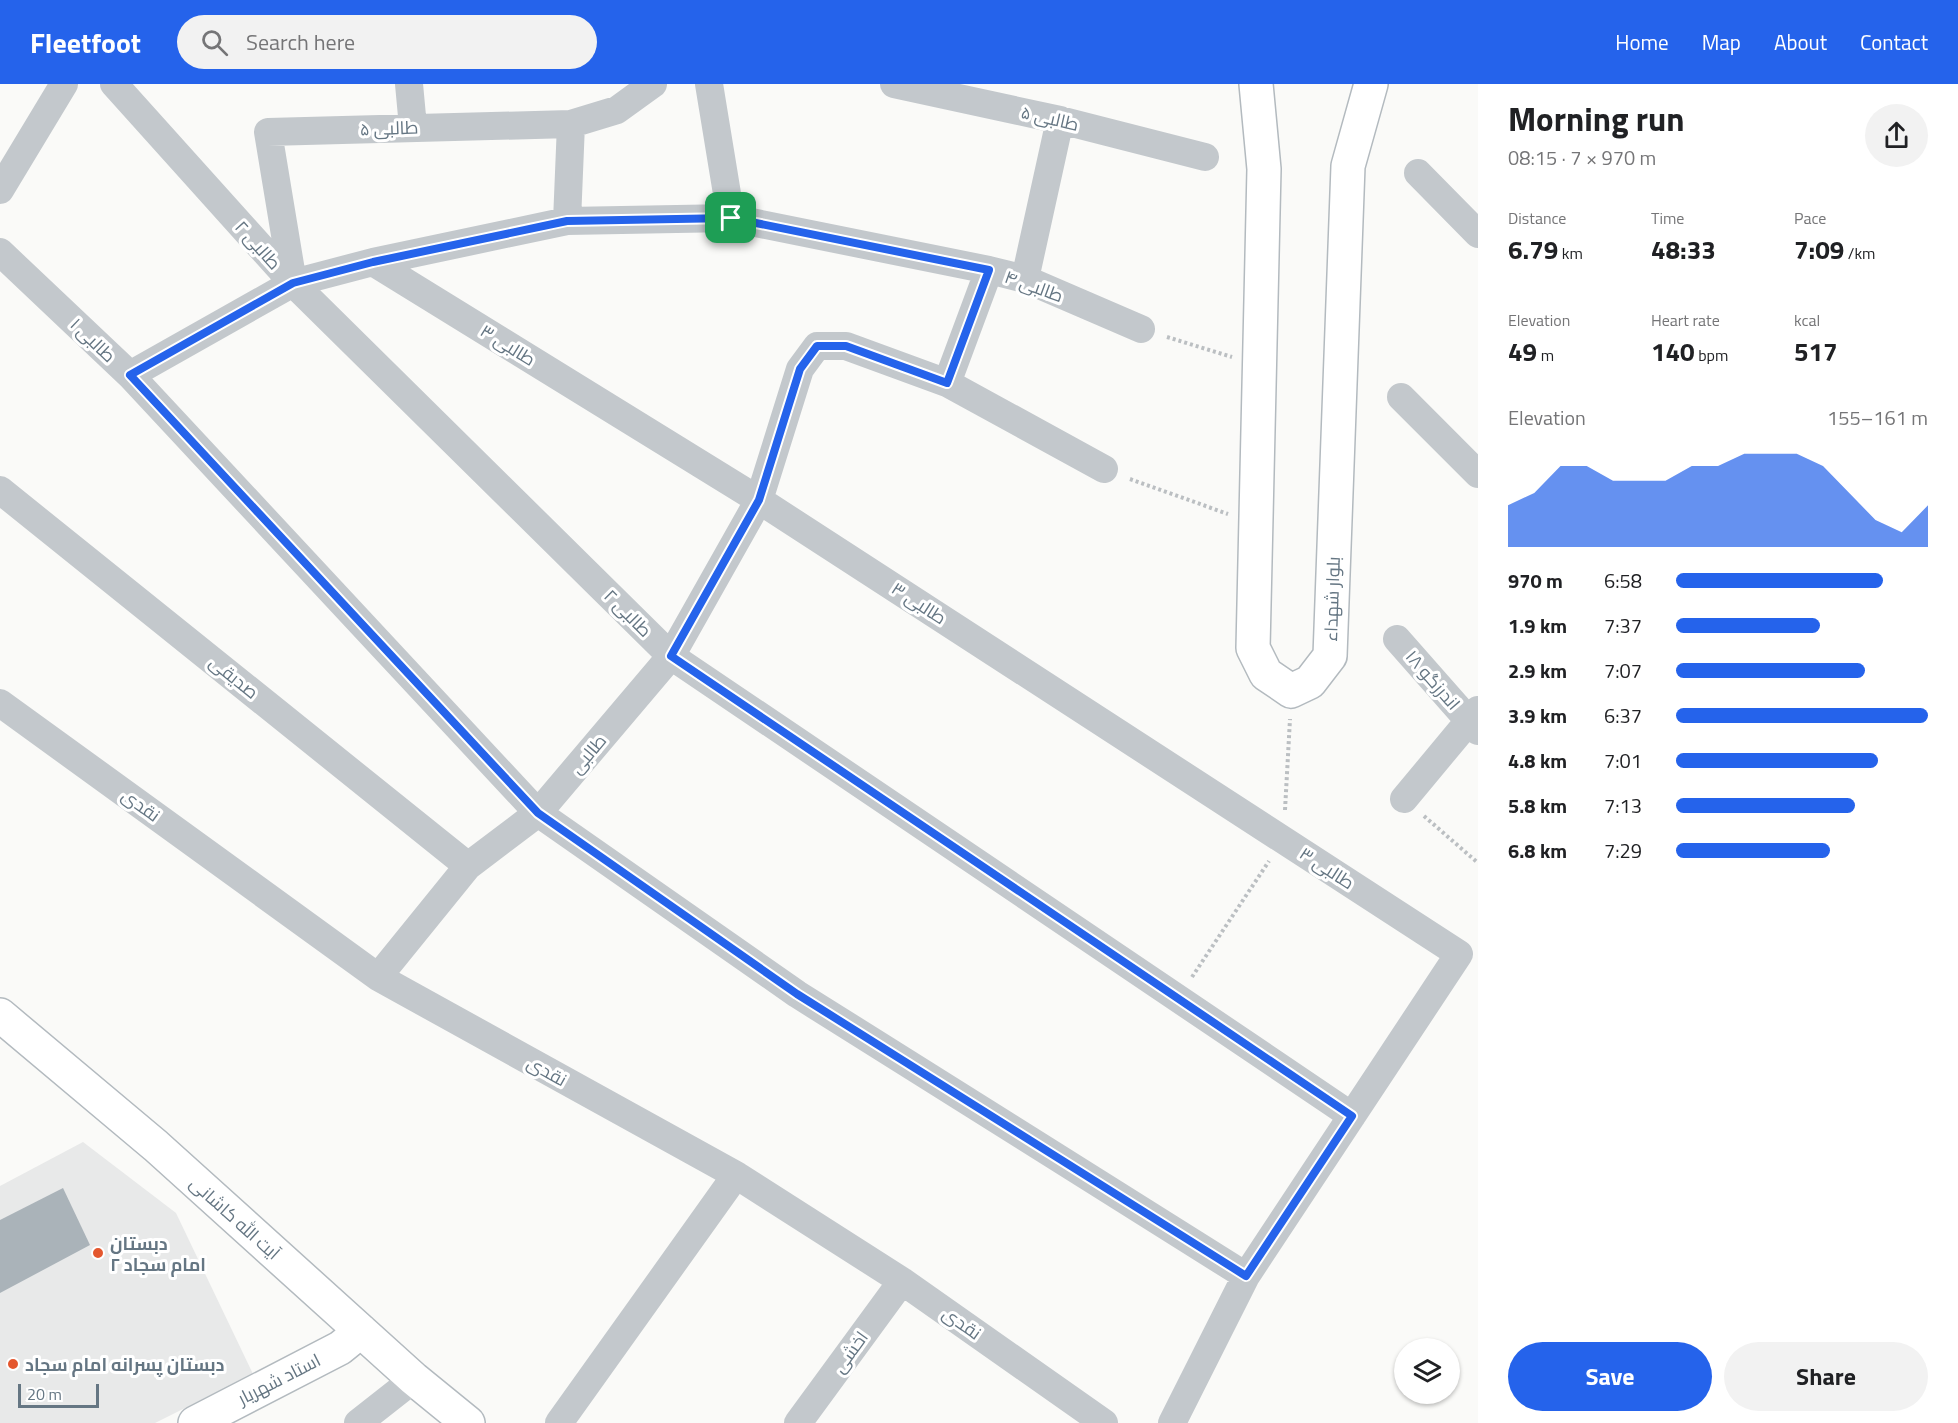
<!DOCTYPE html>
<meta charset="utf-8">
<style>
:root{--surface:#fff;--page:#f2f2f2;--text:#202124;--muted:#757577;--accent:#2563eb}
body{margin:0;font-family:"Titillium Web",Cairo,sans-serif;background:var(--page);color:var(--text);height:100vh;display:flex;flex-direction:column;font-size:22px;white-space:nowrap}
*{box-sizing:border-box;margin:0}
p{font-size:20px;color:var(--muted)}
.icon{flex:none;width:33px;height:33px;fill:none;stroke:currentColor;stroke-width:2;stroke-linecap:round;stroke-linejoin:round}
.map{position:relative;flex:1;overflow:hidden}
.panel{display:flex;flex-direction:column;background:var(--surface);width:480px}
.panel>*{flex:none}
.fabs{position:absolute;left:1394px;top:1254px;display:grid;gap:12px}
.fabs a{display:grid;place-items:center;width:66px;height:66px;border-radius:50%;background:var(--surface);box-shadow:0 2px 4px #0004;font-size:30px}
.scale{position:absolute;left:18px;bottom:15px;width:81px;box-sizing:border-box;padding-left:6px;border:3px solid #657683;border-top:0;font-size:16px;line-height:21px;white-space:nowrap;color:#657683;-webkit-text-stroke:4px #fff;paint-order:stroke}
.pin{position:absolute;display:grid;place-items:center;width:51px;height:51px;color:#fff;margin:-26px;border-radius:12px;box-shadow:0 3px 9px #0006}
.round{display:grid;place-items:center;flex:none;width:63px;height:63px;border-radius:32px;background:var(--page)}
.headline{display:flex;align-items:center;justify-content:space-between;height:102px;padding:0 30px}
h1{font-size:33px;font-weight:700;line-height:45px}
.stats{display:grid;grid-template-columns:repeat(3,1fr);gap:9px;height:102px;padding:6px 30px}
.stats div{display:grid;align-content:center}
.stats b{font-size:26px;font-weight:700}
.stats small{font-size:16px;font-weight:400}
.stats p{font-size:16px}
.chart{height:168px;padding:12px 30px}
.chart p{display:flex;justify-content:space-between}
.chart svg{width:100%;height:108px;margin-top:6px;fill:var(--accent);opacity:.7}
.cta{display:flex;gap:12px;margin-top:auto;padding:12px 30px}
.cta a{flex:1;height:69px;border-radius:36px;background:var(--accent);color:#fff;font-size:24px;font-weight:700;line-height:69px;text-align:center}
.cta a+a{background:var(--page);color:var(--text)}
ul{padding:0 30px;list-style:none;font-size:20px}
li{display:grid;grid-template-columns:96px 72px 1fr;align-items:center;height:45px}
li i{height:15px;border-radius:8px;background:var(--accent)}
header{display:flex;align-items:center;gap:36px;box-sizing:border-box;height:84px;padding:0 30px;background:var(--accent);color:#fff}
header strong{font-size:28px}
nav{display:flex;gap:33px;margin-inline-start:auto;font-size:21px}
.search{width:420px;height:54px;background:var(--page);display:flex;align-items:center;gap:15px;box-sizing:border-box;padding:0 21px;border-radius:33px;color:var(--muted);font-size:22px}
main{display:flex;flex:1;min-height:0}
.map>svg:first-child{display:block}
.built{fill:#e8e9e9}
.building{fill:#aab3b9}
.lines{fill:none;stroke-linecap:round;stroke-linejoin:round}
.secondary-casing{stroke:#b3babf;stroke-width:36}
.path{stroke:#bbbfc2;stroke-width:4;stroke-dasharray:3 3;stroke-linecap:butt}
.street{stroke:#c3c8cc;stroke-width:28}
.secondary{stroke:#fff;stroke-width:33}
.route-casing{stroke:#fff;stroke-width:12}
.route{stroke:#2563eb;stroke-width:8}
.poi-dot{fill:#e4572e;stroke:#fff;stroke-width:2}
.labels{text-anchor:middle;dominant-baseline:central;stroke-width:6;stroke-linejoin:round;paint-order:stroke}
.street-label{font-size:18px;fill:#657683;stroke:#fff}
.poi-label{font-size:18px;font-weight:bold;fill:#657683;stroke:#fff;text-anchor:start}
</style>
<header>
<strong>Fleetfoot</strong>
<div class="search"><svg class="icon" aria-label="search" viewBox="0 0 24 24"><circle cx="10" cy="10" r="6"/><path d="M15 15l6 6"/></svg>Search here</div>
<nav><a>Home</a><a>Map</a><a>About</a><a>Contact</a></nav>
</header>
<main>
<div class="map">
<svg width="1478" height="1339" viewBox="0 0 1478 1339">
<rect width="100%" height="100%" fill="#fafaf8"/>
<path class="built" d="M83 1058 176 1129 253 1290 155 1339H0V1102Z"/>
<path class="building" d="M63 1104 90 1161 0 1209V1136Z"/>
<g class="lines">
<defs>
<path id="secondary" d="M1256 0 1264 85 1253 564 1266 590 1291 607 1310 598 1330 572 1348 82 1371 0
M0 931 156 1062 414 1295 468 1339
M195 1339 340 1264 361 1247"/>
</defs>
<use href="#secondary" class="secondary-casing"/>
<path class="path" d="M1167 253 1232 273
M1130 395 1228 430
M1285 726 1290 635
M1424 732 1478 779
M1192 893 1269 777"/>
<path class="street" d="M114 0 293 199 671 572 1352 1032
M409 0 413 43
M709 0 731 134
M894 0 1060 36 1205 73
M1418 89 1478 150
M0 106 64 0
M567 137 571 40
M0 168 130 291 538 729 797 910 1246 1192
M373 178 759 416 1459 870 1246 1192 1172 1339
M1025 195 1060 36
M293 199 268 48 571 40 617 26 653 0
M130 291 293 199 373 178 567 137 731 134 989 186 1025 195 1141 245
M947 299 989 186
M1401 313 1478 390
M0 406 468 782
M1397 555 1478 647
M0 619 378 893 736 1091 902 1197 1104 1339
M1404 715 1478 626
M378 893 468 782 538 729 671 572 759 416 800 285 817 262H846L947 299 1104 385
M358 1339 414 1295
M559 1339 736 1091
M798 1339 902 1197"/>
<use href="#secondary" class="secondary"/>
</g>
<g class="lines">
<defs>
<path id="route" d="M731 134 989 186 947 299 846 262H817L800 285 759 416 671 572 1352 1032 1246 1192 797 910 538 729 130 291 293 199 373 178 567 137Z"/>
</defs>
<use href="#route" class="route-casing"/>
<use href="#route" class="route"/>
</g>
<g class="poi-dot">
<circle cx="98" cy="1169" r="6"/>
<circle cx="13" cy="1280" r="6"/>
</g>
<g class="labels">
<g class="street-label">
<text transform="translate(1050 34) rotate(13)">طالبی ۵</text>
<text transform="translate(389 44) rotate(-2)">طالبی ۵</text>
<text transform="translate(258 161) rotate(48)">طالبی ۲</text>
<text transform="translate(1034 202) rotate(20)">طالبی ۴</text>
<text transform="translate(93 256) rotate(44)">طالبی ۱</text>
<text transform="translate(508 261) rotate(32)">طالبی ۳</text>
<text transform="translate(1332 515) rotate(-88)">بلوار شهداء</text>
<text transform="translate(919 519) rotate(33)">طالبی ۳</text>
<text transform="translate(628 529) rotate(45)">طالبی ۲</text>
<text transform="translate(234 593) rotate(39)">صدیقی</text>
<text transform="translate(1433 596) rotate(49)">اندرزگو ۱۸</text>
<text transform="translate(588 670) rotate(-50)">طالبی</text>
<text transform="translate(141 721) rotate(36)">نقدی</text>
<text transform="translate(1327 784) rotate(33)">طالبی ۳</text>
<text transform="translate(547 987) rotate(29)">نقدی</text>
<text transform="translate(235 1134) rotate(42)">آیت الله کاشانی</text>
<text transform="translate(962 1239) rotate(35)">نقدی</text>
<text transform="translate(850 1268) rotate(-54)">اخشی</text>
<text transform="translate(279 1295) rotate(-27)">استاد شهریار</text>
</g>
<g class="poi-label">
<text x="110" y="1159">دبستان<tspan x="110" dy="21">امام سجاد ۲</tspan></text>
<text x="25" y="1280">دبستان پسرانه امام سجاد</text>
</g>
</g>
</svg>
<div class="fabs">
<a><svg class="icon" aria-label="layers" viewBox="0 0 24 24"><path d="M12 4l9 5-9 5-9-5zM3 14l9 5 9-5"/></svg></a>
</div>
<div class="scale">20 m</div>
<div class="pin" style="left:731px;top:134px;background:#1e9e55"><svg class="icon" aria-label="arrive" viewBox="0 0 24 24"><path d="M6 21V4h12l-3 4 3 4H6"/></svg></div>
</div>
<section class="panel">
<div class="headline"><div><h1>Morning run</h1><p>08:15 · 7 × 970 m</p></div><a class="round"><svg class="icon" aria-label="share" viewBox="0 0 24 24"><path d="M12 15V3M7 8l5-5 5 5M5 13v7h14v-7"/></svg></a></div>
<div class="stats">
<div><p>Distance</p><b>6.79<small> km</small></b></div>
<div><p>Time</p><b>48:33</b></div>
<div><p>Pace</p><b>7:09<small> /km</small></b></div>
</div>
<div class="stats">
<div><p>Elevation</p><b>49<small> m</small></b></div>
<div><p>Heart rate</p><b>140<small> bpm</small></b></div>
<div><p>kcal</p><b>517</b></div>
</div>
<div class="chart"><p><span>Elevation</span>155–161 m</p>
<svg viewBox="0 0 160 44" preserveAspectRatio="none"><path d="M0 44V27L10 22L20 11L30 11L40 17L50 17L60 17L70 11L80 11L90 6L100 6L110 6L120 11L130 22L140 33L150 38L160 27V44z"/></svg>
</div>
<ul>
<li><b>970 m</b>6:58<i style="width:82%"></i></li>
<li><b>1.9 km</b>7:37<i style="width:57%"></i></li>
<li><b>2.9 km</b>7:07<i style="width:75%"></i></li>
<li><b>3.9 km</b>6:37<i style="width:100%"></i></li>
<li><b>4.8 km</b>7:01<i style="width:80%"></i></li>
<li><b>5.8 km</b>7:13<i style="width:71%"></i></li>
<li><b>6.8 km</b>7:29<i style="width:61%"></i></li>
</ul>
<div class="cta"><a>Save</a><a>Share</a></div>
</section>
</main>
